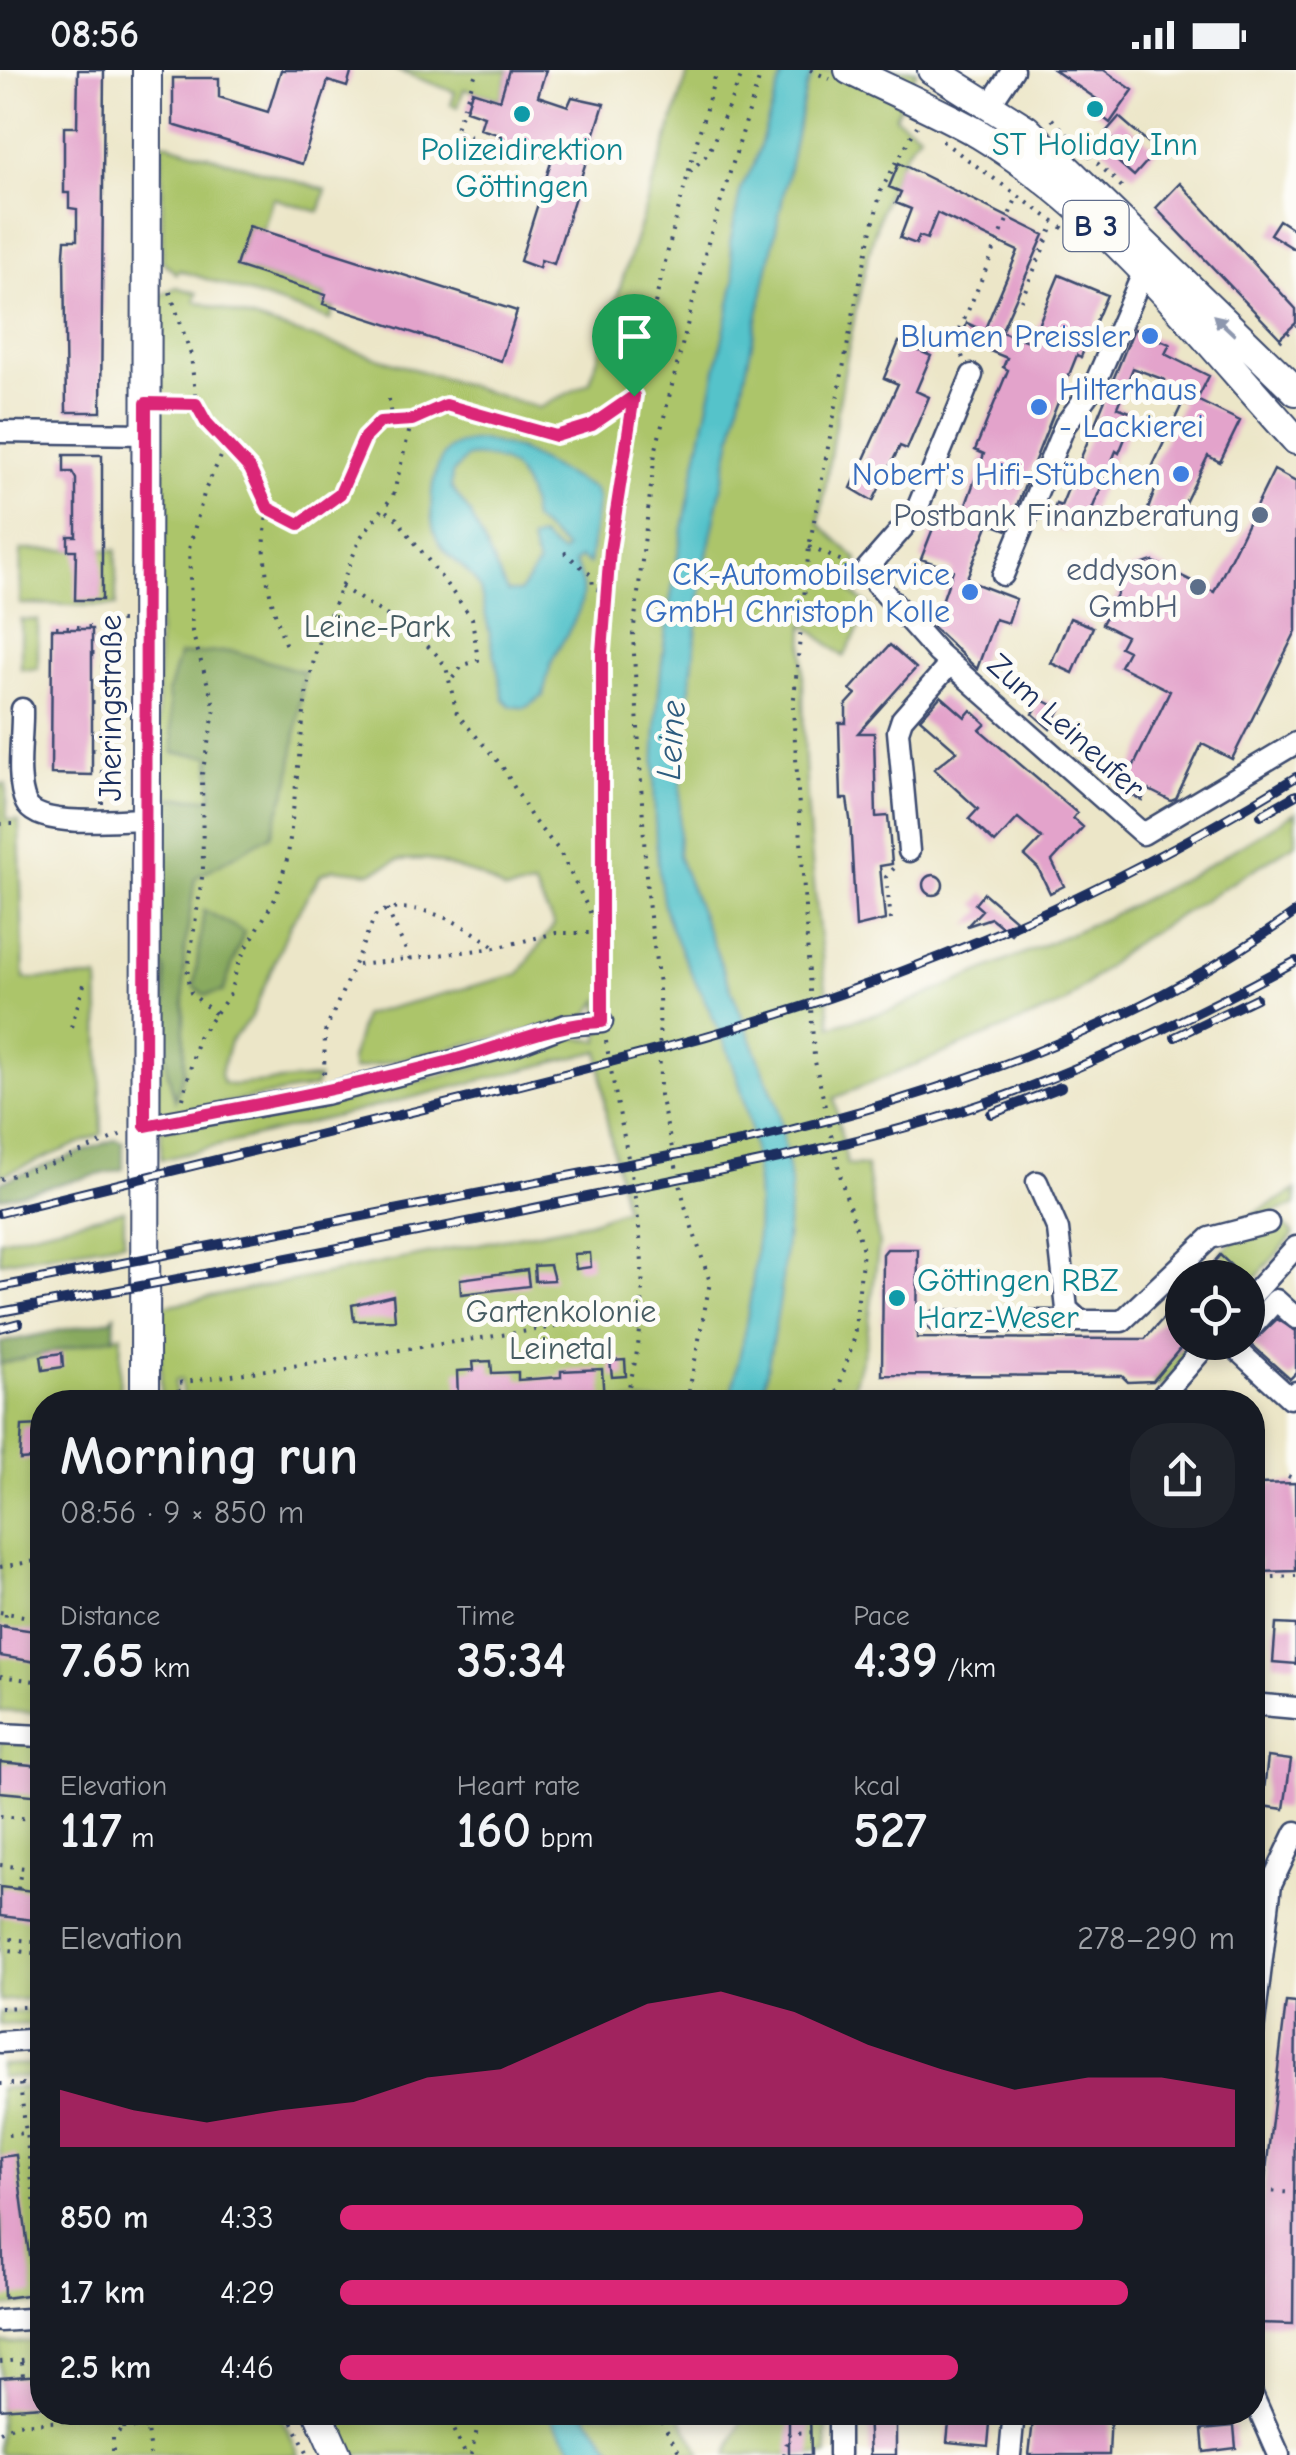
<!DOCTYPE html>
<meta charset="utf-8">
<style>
:root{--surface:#171b24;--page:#20242c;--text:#f1f3f6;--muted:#9ea1a6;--accent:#db2777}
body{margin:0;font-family:"Comic Neue",sans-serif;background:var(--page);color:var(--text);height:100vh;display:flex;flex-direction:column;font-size:38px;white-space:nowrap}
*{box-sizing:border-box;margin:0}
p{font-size:32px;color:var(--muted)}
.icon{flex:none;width:55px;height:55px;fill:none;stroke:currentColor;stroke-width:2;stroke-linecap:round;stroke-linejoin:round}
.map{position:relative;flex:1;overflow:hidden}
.drawer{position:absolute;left:30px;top:1320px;width:1235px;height:1035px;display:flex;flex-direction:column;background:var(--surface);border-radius:40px;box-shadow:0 5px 15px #0003}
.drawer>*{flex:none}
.buttons{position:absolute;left:1165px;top:1190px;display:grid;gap:20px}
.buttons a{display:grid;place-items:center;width:100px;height:100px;border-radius:50%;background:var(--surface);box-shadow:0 5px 15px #0003;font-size:50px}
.pin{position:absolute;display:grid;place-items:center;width:85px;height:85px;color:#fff;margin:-102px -42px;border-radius:50% 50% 50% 0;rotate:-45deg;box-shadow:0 0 10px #0007}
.pin .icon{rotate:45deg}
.round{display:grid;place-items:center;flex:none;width:105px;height:105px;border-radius:40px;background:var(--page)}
.overview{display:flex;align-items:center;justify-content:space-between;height:170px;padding:0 30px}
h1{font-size:55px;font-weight:700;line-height:75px}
.stats{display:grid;grid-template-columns:repeat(3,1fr);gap:15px;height:170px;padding:10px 30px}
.stats div{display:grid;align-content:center}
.stats b{font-size:50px;font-weight:700}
.stats small{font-size:28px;font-weight:400}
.stats p{font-size:28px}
.chart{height:280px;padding:20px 30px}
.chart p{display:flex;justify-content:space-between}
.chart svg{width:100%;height:180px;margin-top:10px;fill:var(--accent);opacity:.7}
ul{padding:0 30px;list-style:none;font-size:32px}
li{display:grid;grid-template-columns:160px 120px 1fr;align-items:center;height:75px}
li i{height:25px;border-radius:12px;background:var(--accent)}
.status{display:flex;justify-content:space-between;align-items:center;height:70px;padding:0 50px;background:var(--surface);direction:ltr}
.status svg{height:28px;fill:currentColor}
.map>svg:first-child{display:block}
.green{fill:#acc56a;stroke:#647a64;stroke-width:2.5}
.forest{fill:#89aa5e;stroke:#526c5e;stroke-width:2.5}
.water{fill:#55c3ca;stroke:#387994;stroke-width:2.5;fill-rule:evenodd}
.building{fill:#e3a3cb}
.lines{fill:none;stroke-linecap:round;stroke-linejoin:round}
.minor-casing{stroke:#3a4a6e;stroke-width:25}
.major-casing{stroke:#3a4a6e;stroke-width:32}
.path{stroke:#3a4a6e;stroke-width:4;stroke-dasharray:2.5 8;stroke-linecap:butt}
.minor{stroke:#fff;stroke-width:20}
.major{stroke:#fff;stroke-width:28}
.rail-casing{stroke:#1b2f5e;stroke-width:10}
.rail{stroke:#fdfcf7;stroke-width:6;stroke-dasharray:19;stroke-linecap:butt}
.oneway{fill:#8d97ae}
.route-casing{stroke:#fff;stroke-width:20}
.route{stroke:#db2777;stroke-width:12}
.culture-dot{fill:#0f9aa8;stroke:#fdfcf7;stroke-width:4}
.shop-dot{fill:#3f7fe0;stroke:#fdfcf7;stroke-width:4}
.service-dot{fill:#5c6f8a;stroke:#fdfcf7;stroke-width:4}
.labels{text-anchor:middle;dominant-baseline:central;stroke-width:10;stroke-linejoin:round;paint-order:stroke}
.shield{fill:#fdfcf7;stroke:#5f6c8c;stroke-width:2.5}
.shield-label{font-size:30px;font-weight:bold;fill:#1b2f5e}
.culture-label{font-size:32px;fill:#0d838f;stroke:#fdfcf7}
.shop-label{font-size:32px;fill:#366cbe;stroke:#fdfcf7;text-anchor:end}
.service-label{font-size:32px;fill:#4e5e75;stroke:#fdfcf7;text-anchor:end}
.park-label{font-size:32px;fill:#465c62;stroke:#fdfcf7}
.street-label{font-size:32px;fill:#1b2f5e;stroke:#fdfcf7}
.water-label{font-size:35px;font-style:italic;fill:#2c5b7e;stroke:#fdfcf7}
</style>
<div class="status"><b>08:56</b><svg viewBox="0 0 49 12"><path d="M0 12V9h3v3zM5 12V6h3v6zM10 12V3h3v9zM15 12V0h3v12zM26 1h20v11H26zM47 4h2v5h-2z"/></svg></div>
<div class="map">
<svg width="1296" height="2385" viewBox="0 0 1296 2385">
<rect width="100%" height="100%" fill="#fdfcf7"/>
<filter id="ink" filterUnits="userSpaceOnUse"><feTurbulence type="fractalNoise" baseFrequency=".01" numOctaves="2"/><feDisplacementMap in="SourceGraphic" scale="20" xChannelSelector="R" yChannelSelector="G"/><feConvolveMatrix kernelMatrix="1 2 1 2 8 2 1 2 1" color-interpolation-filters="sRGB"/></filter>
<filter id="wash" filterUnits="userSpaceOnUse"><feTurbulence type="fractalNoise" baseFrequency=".0048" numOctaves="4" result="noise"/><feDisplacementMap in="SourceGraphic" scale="40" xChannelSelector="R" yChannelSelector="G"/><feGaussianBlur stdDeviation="2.25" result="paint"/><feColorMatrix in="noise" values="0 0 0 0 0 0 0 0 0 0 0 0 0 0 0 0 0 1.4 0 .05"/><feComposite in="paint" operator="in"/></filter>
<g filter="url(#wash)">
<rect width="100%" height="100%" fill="#ece6c8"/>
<path class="green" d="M396 0 406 1 509 0 500 29 464 19 458 37 451 35 455 22Z
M689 0H917L895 47 920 64C865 114 834 372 819 454L857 489 850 521 870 537 844 587 804 554C799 689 813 821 831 956L892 940 1106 848 1197 802 1296 742V773L1130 876 1064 934 834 1028 847 1095 866 1096 879 1173 866 1274 849 1332H183L181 1310 175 1311 176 1332H161L160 1237 589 1152 625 1139 606 1046 599 981 161 1090V1059L327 1035 510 987 564 966 599 971V930L587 947 353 1000 351 990 363 945 519 904 554 855 534 816 505 821 480 806 427 789 398 790 371 803 334 799 321 804 290 855 252 946 230 972 220 1005 223 1013 232 1015 318 1008 315 1017 158 1045V227L176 217 197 223 195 231 539 338 590 312Z
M162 72 326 120 319 142 273 128 263 160 248 156 236 196 326 225 323 234 334 238 330 250 179 200 177 204 162 191Z
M21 480H116V536L20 534Z
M21 550H38V599H21Z
M0 714H6L7 750 19 751 24 909 98 908 102 1064 0 1106Z
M1296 1120V1135L1232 1156Z
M124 1140V1172L0 1192V1170Z
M1283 1154 1294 1164 1248 1217V1208L1240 1207 1220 1185 1236 1168Z
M121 1265 119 1332H42V1643L0 1641V1294Z
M1185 1273H1199L1160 1317 1153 1311Z
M0 1671 42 1673V1928L0 1931Z
M42 1941V1954L0 1955V1943Z
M42 1994V2007H0V1995Z
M42 2017V2079L34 2084 42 2156V2234L0 2237V2018Z
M42 2271V2342L279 2343 299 2385H4L0 2382V2273Z
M330 2343H679L701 2385H350Z
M745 2343H826L827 2385H727Z"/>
<path class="forest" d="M233 581 304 602 290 710 271 765 195 808 184 885V1001L175 1030 167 1000 165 900C141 861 161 772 169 728H212L210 686 174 683 168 622 179 585Z
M204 840 244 862 223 922 205 925 194 916Z
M116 1069 123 1072V1099L0 1128V1112Z
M115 1245 114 1267 0 1294V1273L110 1250Z"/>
<path class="water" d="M814 0 806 18 703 504 682 685 678 786 778 1037 791 1118 780 1229 761 1332H729C759 1208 776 1098 726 976 711 938 669 866 663 831 630 635 697 401 735 209L730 173 741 118 754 95 784 0Z
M481 370 517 379 594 419 598 429 589 494 580 488 574 493C596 529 570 555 554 587 548 599 546 613 543 626L525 638 511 636 504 629 480 519C470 498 450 491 439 473 426 452 429 393 451 378 460 372 471 371 481 370ZM466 387C513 382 528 410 533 450L566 479 562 484 540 467 530 470 538 495 520 522H507L470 443 451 417 452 404Z
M547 2343H585L618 2385H580Z"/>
<g id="blocks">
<path class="building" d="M78 0H104L101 342H66L64 184 65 170H77V139L69 138V123H64V57H77Z
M281 0H352L347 17 328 11 302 94 173 55V8H219V27L268 42Z
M509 0H546L538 26 568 36 572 27 604 34 554 194 541 190 539 198 520 191 552 89 499 74 501 65 480 59 484 46 466 40 472 21 500 30Z
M1054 0H1104L1133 20 1110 53 1091 38 1098 30Z
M1119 47 1157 80 1134 106 1103 79 1112 69 1105 63Z
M899 93 1044 165 1001 262 1031 272 1059 205 1107 225 1081 287 1077 285 1007 460 989 453 966 510 1016 529 1008 553 995 549 977 599 933 557 953 500 921 489 941 438 962 446 984 384 975 380 1008 300 1003 297 1007 288 961 269 967 253 984 261 1018 181 937 143 927 169 919 166 916 174 900 168 911 139 896 133 901 122 889 117Z
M1180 113 1296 239V253L1280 268 1156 138Z
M1279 150 1296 161V180L1270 164Z
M249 156 517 241 501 291 323 234 326 225 236 196Z
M1134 259 1170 274 1165 284 1209 306 1197 330 1240 351 1220 392 1208 386 1174 455 1147 442 1158 412 1148 406 1183 332 1160 321 1165 310 1133 298 1117 337 1135 344 1119 383 1116 381 1086 454 1070 447 1064 462 1048 456 1056 434 1061 436Z
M899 272 931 286 916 321 929 327 907 379 900 376 873 431 851 418 898 314 884 308Z
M64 385H102V530H75L76 480H68V466H76V409L72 402H64Z
M1274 400 1296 412V561L1232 689 1202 674 1176 729 1171 731 1147 719 1142 730 1122 720 1170 621 1120 596 1128 581 1120 577 1126 566 1102 554 1130 499 1152 491 1214 522Z
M1070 548 1093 557 1073 603 1051 593Z
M52 559H92V705L51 704Z
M890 575 916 598 858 663H874L876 747 888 746 892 794 880 796 885 850 856 857 850 749 847 729H841L839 653H846V635L856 624 850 620Z
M941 626 965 647 971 640 986 654 980 660 1077 743 1073 748 1083 757 1052 791 1064 816 1050 823 1038 798 1025 786 1042 768 1018 748 995 773 969 749 978 739 934 699 957 681 920 649Z
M1041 629 1060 639 1050 659 1033 644Z
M923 815a10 10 0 1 1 20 0a10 10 0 1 1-20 0Z
M984 823 1020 854 1011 864 991 848 967 856 982 840 975 834Z
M887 1179H918L917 1268 1145 1269 1182 1227V1276L1153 1311 1128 1312 1122 1306 882 1305 883 1184Z
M590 1183 591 1197 576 1199 574 1184Z
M1220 1185 1244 1208H1200Z
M550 1195 554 1210 535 1211 534 1196Z
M527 1200 529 1216 461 1224 460 1209Z
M393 1225 395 1250 354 1251 352 1235Z
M1277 1249 1296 1261V1303L1290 1309 1251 1274Z
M62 1283 63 1297 43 1300 41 1286Z
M625 1290 626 1306 612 1307 610 1291Z
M491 1291 492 1303 518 1302V1310L561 1307V1301L602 1299 604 1332H509L508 1324 458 1328 457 1301 474 1300 473 1292Z
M41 1355 42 1388 20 1390 22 1356Z
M1295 1413 1296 1501 1259 1502V1489H1252V1426H1257V1414Z
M1276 1554 1296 1555V1594L1273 1592Z
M0 1556 42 1562V1593L0 1586Z
M1268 1687 1291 1690 1284 1739 1262 1736Z
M0 1692 42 1696V1726L0 1722Z
M0 1817 42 1822V1851L0 1846Z
M1286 1932 1296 1933 1293 2254 1256 2253 1259 2201H1254Z
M16 2085 34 2224 4 2228 0 2087Z
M42 2305V2336L0 2339V2308Z
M789 2342H810L811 2385H789Z
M868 2342H896V2385H870Z
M950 2342H991L988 2376 947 2372Z
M1034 2342 1111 2343 1109 2385H1029Z
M1234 2356 1236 2378 1204 2382 1202 2359Z"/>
</g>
</g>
<g filter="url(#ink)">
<use href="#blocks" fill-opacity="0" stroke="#3a4a6e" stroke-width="2.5"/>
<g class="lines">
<defs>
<path id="minor" d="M991 33 1013 0
M972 305 915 444 865 501 938 583 1143 764 1296 673
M0 362 146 364
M1003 505 1065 355 1094 316 1144 201
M22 639C23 665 15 709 26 733 38 759 118 749 145 749
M909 781 898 661 902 649 950 594
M145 1056 325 1024 511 976 566 955 602 952
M1037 1112 1058 1160 1067 1239 1080 1251
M1248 1230 1296 1177
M937 1251H1122L1210 1168 1268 1153
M1248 1261 1276 1230 1296 1248
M1237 1272 1233 1276 1290 1328 1296 1322
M1157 1332 1209 1272
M1252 1634 1296 1638
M0 1664 42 1666
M1252 1970 1271 1814 1296 1762
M0 1972 42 1969
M0 2251 42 2248
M1252 2324 1279 2385
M839 2342V2385
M1010 2385 1014 2342"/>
<path id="major" d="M849 0C892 21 937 40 979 64 1105 140 1198 262 1296 370
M932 0 1026 59 1296 321
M145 1332 147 0
M318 2342 337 2385"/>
</defs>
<use href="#minor" class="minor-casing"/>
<use href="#major" class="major-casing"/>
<path class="path" d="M810 0 830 9
M1052 49 1124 119
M471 66 455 61 477 0
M942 71 1064 159
M690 102 709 82 744 0
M170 222 191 285 196 334
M1021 230 1054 154
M1280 271 1296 256
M963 288 955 271 1016 129
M389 329 391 349
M168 334H196C207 362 235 375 251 399 258 410 258 424 266 435 293 472 335 440 350 408 358 392 361 374 371 358L391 349 412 350
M268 438C259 491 269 529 287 579
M387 441 397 449 472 548 478 591 463 595 448 614
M809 477 847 493
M564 482 592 506 593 518 606 522
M341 517 412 561 437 585 446 597 457 644 502 696 533 750 559 780 591 844 600 847
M56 557H103
M92 583H103
M92 632H122
M92 680H103
M102 734 103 551H122
M0 754H20
M387 839 410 889
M891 850 886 807 896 796
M358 895 495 878 556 863H600
M602 932C598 782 592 628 610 479 630 315 672 158 717 0
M215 944 191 923 187 906 203 801 202 704 215 638 192 562 189 479 205 420 226 376
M71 957 86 908
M606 971C626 1095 666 1209 624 1332
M324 1004 325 962 376 844C412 826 467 854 495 878
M183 1029 198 967 229 926 239 891 276 827 288 786 306 625 316 581 360 468 393 426 412 350C470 310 512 377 567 365 591 359 614 342 634 326
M0 1109 63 1090 122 1064
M179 1332 178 1313 643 1244
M687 1332 710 1212 685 1136 660 1025 659 914 647 824 633 565 655 383 707 176 762 0
M834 1332 854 1269 863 1180 842 1113 814 987 793 638 809 477 857 225 881 120 917 56
M1288 1406 1296 1410
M0 1497 42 1490
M1252 1508 1296 1506
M0 1542 42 1549
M5 1557 6 1543
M0 1606 42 1612
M0 1746 42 1750
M0 1795 42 1800
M18 1819 21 1799
M0 1868 42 1872
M0 1879 42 1884
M0 1938 42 1936
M0 2014H42
M20 2014 42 2194
M8 2065 24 2063
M1252 2120 1296 2123
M32 2205 42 2203
M0 2292 42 2288
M22 2292 23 2307
M145 2342 150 2385
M288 2342 308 2385
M444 2342 466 2385
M656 2342 681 2385
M0 2362 17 2354 99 2349 123 2357 146 2358
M113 2381V2368L123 2357
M471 2385 481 2342
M784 2385 789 2363 819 2362"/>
<use href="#minor" class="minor"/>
<use href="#major" class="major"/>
<defs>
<path id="rail" d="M1261 745 1296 725
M1175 967 1256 928
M991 1044 1061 1017
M0 1143C159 1104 318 1065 477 1026 604 994 731 963 854 919 1009 865 1157 793 1296 707
M0 1217 741 1072C937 1026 1131 961 1296 842
M0 1242C187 1208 373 1172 558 1133 684 1107 812 1085 935 1049 1059 1012 1182 953 1296 891
M0 1258 19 1253"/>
</defs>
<use href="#rail" class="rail-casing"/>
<use href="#rail" class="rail"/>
</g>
<defs><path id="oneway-solid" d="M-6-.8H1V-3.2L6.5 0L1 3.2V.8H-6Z" transform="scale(2.5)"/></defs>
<use class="oneway" href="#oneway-solid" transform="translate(1224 255) rotate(-137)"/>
</g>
<g class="lines" filter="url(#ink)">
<defs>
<path id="route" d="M634 326 610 480 602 582V952C552 953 496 980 446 992 346 1018 246 1037 145 1056L146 333 196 334 206 352 250 399 268 438 299 454 340 424 365 367 380 352 412 350 446 335 556 366 592 355Z"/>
</defs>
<use href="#route" class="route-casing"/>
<use href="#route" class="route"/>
</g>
<g class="culture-dot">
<circle cx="1095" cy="39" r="10"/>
<circle cx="522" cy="44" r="10"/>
<circle cx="897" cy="1228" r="10"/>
</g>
<g class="shop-dot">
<circle cx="1150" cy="266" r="10"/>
<circle cx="1039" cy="337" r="10"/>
<circle cx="1181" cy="404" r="10"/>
<circle cx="970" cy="522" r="10"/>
</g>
<g class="service-dot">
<circle cx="1260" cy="445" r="10"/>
<circle cx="1198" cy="517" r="10"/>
</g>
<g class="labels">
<rect class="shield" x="1063.5" y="131" width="65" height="50" rx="8"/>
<g class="shield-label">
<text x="1096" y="156">B 3</text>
</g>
<g class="culture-label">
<text x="1095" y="74">ST Holiday Inn</text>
<text x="522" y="79">Polizeidirektion<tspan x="522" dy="37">Göttingen</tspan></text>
<text x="917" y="1210" text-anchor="start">Göttingen RBZ<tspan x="917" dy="37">Harz-Weser</tspan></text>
</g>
<g class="shop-label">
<text x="1130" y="266">Blumen Preissler</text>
<text x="1059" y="319" text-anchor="start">Hilterhaus<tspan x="1059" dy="37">- Lackierei</tspan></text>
<text x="1161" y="404">Nobert's Hifi-Stübchen</text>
<text x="950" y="504">CK-Automobilservice<tspan x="950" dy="37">GmbH Christoph Kolle</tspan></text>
</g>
<g class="service-label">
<text x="1240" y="445">Postbank Finanzberatung</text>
<text x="1178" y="499">eddyson<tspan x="1178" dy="37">GmbH</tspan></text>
</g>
<g class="park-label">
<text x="377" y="556">Leine-Park</text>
<text x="561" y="1241">Gartenkolonie<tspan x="561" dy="37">Leinetal</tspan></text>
</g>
<g class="street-label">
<text transform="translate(110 638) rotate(-90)">Jheringstraße</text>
<text transform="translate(1066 656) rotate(42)">Zum Leineufer</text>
</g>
<g class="water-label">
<text transform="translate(671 670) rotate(-86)">Leine</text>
</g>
</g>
</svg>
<div class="buttons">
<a><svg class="icon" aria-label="locate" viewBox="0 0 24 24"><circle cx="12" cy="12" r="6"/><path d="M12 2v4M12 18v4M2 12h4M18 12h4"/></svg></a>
</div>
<div class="pin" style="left:634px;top:326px;background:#1e9e55"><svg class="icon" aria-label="arrive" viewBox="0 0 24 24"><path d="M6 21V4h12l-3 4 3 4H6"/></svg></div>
<section class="drawer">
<div class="overview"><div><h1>Morning run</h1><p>08:56 · 9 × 850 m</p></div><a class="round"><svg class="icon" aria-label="share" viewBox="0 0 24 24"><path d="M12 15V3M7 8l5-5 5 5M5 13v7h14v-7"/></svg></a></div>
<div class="stats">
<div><p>Distance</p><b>7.65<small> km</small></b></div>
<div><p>Time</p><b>35:34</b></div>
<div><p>Pace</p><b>4:39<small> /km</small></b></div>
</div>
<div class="stats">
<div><p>Elevation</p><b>117<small> m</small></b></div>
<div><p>Heart rate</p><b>160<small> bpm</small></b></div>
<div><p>kcal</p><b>527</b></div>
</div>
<div class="chart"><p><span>Elevation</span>278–290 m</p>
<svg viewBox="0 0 160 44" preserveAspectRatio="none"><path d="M0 44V30L10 35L20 38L30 35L40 33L50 27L60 25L70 17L80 9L90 6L100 11L110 19L120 25L130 30L140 27L150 27L160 30V44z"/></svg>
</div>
<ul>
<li><b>850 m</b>4:33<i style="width:83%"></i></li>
<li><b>1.7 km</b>4:29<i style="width:88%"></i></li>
<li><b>2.5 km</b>4:46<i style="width:69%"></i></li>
</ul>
</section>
</div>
